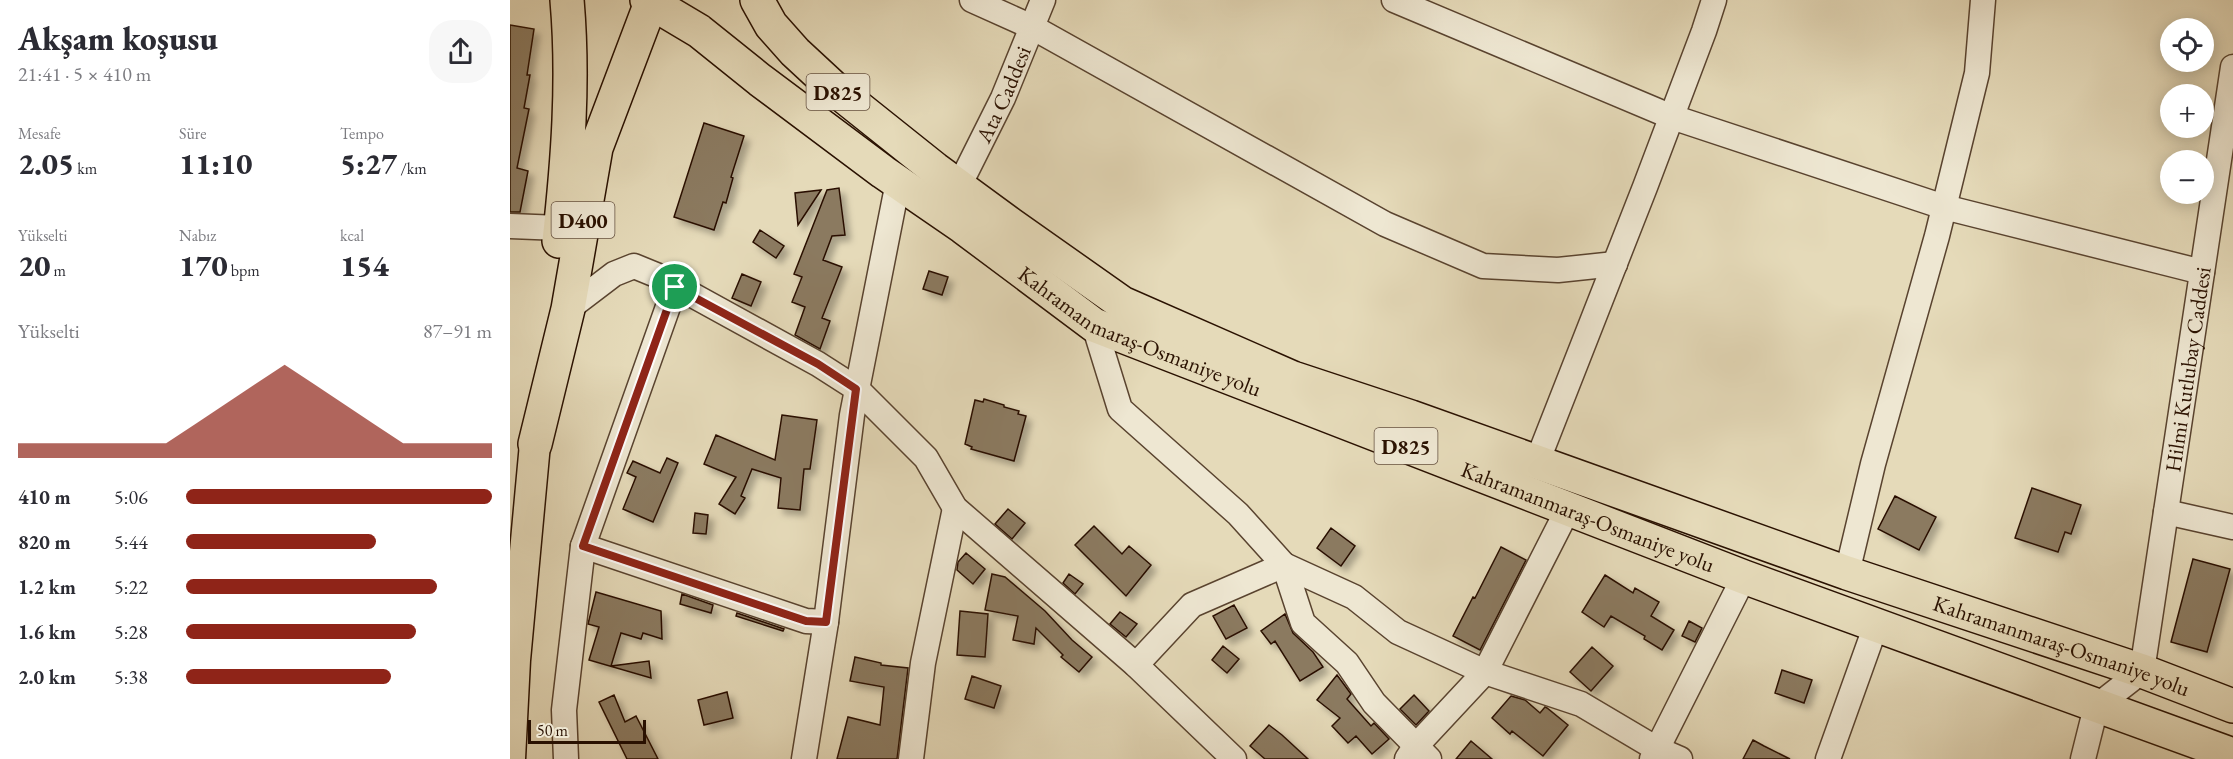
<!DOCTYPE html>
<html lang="tr">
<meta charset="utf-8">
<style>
:root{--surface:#fff;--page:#f7f7f7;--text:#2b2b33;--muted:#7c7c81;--accent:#8f2418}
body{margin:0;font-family:"EB Garamond",serif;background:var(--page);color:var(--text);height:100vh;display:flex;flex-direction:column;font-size:22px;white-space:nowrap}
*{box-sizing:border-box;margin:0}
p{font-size:20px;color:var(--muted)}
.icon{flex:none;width:33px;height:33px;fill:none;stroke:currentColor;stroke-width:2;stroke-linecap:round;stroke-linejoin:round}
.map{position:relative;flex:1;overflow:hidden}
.side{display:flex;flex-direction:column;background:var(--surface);width:510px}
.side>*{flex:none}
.controls{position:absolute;left:1650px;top:18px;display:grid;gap:12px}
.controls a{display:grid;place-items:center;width:54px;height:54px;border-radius:50%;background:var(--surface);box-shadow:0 3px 15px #0003;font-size:30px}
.scale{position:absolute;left:18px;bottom:15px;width:118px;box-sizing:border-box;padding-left:6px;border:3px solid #2a1101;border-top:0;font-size:16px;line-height:21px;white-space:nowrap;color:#2a1101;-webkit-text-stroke:4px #eee7d2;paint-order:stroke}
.pin{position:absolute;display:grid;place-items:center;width:51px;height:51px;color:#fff;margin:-26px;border:3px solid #fff;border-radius:50%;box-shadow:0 2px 6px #0007}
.round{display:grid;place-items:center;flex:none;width:63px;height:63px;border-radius:24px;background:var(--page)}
.head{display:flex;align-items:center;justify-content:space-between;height:102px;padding:0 18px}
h1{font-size:33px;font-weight:800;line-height:45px}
.stats{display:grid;grid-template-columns:repeat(3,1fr);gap:9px;height:102px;padding:6px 18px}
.stats div{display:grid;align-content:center}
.stats b{font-size:30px;font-weight:800}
.stats small{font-size:16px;font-weight:400}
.stats p{font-size:16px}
.chart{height:168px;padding:12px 18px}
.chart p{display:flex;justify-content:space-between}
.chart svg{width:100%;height:108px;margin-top:6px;fill:var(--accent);opacity:.7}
ul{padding:0 18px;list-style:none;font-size:20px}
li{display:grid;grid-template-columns:96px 72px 1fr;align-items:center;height:45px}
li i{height:15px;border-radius:8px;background:var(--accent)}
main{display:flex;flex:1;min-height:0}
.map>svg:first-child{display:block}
.building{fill:#8b7a61;stroke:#2a1101;stroke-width:1.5;filter:url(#shadow)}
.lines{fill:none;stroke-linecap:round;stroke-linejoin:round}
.minor-casing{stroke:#59432f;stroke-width:27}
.major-casing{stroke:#2a1101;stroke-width:33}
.highway-casing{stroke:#2a1101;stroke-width:36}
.minor{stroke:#eee7d2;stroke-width:24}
.major{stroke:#e5dab9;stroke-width:30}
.highway{stroke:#e5dab9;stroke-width:33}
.route-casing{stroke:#fff;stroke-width:12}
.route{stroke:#8f2418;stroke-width:8}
.labels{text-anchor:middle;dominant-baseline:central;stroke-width:5;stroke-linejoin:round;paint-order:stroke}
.shield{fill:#eee7d2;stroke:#655140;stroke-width:1.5}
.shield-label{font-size:21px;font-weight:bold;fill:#2a1101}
.street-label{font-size:22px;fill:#2a1101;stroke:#eee7d2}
</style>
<main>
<section class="side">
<div class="head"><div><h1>Akşam koşusu</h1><p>21:41 · 5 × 410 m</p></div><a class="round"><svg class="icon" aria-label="share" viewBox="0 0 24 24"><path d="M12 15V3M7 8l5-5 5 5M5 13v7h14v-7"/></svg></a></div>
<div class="stats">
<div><p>Mesafe</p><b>2.05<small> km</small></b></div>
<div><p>Süre</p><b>11:10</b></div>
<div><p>Tempo</p><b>5:27<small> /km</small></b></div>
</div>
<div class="stats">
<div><p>Yükselti</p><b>20<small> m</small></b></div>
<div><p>Nabız</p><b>170<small> bpm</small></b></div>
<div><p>kcal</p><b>154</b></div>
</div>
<div class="chart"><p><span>Yükselti</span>87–91 m</p>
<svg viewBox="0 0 160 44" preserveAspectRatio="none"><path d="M0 44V38L10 38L20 38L30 38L40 38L50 38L60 30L70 22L80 14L90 6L100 14L110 22L120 30L130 38L140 38L150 38L160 38V44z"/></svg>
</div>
<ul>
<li><b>410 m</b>5:06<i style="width:100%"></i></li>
<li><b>820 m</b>5:44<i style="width:62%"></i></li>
<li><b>1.2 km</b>5:22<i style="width:82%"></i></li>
<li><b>1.6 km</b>5:28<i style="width:75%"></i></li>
<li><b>2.0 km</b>5:38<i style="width:67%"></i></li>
</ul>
</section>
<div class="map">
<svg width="1723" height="759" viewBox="0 0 1723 759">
<defs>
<filter id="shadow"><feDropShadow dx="5.5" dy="5.5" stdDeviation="3" flood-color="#0004"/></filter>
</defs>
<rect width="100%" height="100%" fill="#e5dab9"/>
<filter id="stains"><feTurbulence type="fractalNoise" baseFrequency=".00333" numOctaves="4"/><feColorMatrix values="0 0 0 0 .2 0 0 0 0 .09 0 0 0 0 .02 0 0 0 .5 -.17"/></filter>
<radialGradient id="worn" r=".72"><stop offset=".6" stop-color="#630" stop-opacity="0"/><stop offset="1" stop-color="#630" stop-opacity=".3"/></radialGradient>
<path class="building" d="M0 25 24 29 17 75H20L14 108 19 109 7 168 18 171 10 212H0Z
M194 123 234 136 221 177 223 178 216 203 213 202 204 230 164 217Z
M329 188 335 235 322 236 313 260 332 267 312 318 320 321 310 349 285 335 295 307 282 302 292 277 284 274 317 190Z
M311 190 288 225 285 193Z
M250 230 274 246 266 258 243 242Z
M419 271 438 277 432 295 413 289Z
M232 274 251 282 241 306 222 298Z
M474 399 494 405V407L509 411 508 414 516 416 504 461 461 449 462 447 455 444 465 400 473 402Z
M272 415 307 420 300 469H294L290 510 268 508 271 478 242 469 231 496 235 498 225 514 209 504 226 477 194 464 206 435 265 460Z
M157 458 168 463 143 522 113 509 126 477 117 473 123 461 150 473Z
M1522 488 1571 505 1561 534 1555 532 1548 552 1505 538Z
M1385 496 1426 517 1409 550 1368 529Z
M498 509 515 523 502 539 485 524Z
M185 513 198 515 196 534 183 533Z
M584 526 612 554 619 546 641 565 616 596 565 545Z
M821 528 845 546 831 566 807 548Z
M991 547 1016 560 970 650 943 636 963 597 965 598Z
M456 553 475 569 463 584 447 570 448 562Z
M1683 559 1720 569 1697 652 1661 642Z
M482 574 495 577 535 611 562 640 582 657 569 672 551 657 553 655 526 628 524 644 503 640 508 616 475 610Z
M559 574 573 584 565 594 553 583Z
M1095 575 1123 593 1125 588 1149 602 1141 616 1164 630 1152 650 1134 639 1135 636 1101 616 1094 627 1072 612Z
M86 592 151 611 152 639 133 633 131 639 111 633 101 666 139 661 141 678 79 660 89 627 78 624Z
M172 594 203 605 201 613 170 604Z
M724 605 737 628 716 639 703 616Z
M450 611 478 614 475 657 447 655Z
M610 612 627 624 616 637 600 624Z
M227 613 274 629 273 631 226 616Z
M775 614 783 633 803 652 813 667 790 681 765 641 761 644 751 631Z
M1179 621 1192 628 1185 642 1172 636Z
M713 646 729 659 717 673 702 660Z
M1082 647 1103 666 1081 691 1060 672Z
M345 657 371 663V665L398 668 387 759H327L338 717 370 725 374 687 340 681Z
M1272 670 1302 680 1294 703 1265 693Z
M827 675 841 694 837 699 861 726 864 723 879 739 862 754 846 736 838 743 822 726 830 718 807 700Z
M462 676 491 686 484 708 455 699Z
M217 692 223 718 194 725 188 700Z
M104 695 115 722 126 716 148 759H117L89 702Z
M904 695 919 711 906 725 890 709Z
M1001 696 1015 700 1030 713 1035 707 1037 708 1058 725 1033 756 1002 731 1000 734 982 718Z
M759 725 772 735 798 759H755L740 746Z
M1243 740 1254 746 1280 759H1233Z
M961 741 982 759H946Z"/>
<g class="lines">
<defs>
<g id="minor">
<path d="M462 0 522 27 875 224 973 266 1048 270 1105 264"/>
<path d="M884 0 1162 117 1434 207 1692 272"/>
<path id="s1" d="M449 186 493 98 533 0"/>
<path d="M0 226 50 228"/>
<path d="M58 309 104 274 124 266 146 275 308 364 347 389 416 458 445 508 626 665 724 759"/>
<path d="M584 325 610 409 728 514 774 565 793 623 837 663 864 703 919 759"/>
<path d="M1027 462 1135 187 1194 31 1204 0"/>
<path d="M1656 512 1723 527"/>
<path d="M73 546 296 621 316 622"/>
<path d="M1337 573 1363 464 1427 236 1467 73 1473 0"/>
<path d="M626 665 682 605 774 565 844 597 888 632 975 672 1071 704 1147 749 1170 759"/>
<path d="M56 759 54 710 73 546 165 287"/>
<path d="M294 759 316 622 342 415 388 182"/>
<path d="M401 759 413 663 445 508"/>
<path d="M897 759 905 747 975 672 1058 509"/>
<path d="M1142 759 1234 577"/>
<path d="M1318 759 1366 625"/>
<path id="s2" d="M1573 759 1586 707 1632 671 1723 67"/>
</g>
<path id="major" d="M0 759 5 660 25 444"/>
<g id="highway">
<path id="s3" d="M137 0 189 31 250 80 373 172 453 227 584 325 1234 577 1723 755"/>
<path id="s4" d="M247 0 261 25 285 52 326 90 425 169 500 224 612 303 783 378 901 417 1337 573 1632 671 1723 706"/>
<path d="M49 241C58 161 64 80 57 0"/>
<path d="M25 444 58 309 86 148 142 0"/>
</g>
</defs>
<use href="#minor" class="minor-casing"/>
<use href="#major" class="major-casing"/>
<use href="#highway" class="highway-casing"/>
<use href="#minor" class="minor"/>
<use href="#major" class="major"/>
<use href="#highway" class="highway"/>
</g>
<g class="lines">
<defs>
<path id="route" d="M165 287 308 364 346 389 316 622 296 621 73 546Z"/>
</defs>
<use href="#route" class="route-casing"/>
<use href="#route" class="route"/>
</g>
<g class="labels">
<g class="shield">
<rect x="296.5" y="74" width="63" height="36" rx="4.5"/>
<rect x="41.5" y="202" width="63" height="36" rx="4.5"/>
<rect x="864.5" y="428" width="63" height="36" rx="4.5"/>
</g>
<g class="shield-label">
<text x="328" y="92">D825</text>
<text x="73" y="220">D400</text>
<text x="896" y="446">D825</text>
</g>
<g class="street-label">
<text stroke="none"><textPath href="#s1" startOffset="102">Ata Caddesi</textPath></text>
<text stroke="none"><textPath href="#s3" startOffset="597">Kahramanmaraş-Osmaniye yolu</textPath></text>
<text stroke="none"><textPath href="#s2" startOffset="417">Hilmi Kutlubay Caddesi</textPath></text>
<text stroke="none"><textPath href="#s3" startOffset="1083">Kahramanmaraş-Osmaniye yolu</textPath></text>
<text stroke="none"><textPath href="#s4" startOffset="1478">Kahramanmaraş-Osmaniye yolu</textPath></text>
</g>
</g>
<rect width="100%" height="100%" filter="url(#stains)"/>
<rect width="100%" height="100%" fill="url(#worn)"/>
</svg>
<div class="controls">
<a><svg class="icon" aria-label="locate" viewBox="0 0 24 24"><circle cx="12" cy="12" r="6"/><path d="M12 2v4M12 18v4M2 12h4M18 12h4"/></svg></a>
<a>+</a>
<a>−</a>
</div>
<div class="scale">50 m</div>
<div class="pin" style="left:165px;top:287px;background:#1e9e55"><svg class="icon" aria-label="arrive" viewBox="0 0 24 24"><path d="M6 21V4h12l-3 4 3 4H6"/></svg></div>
</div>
</main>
